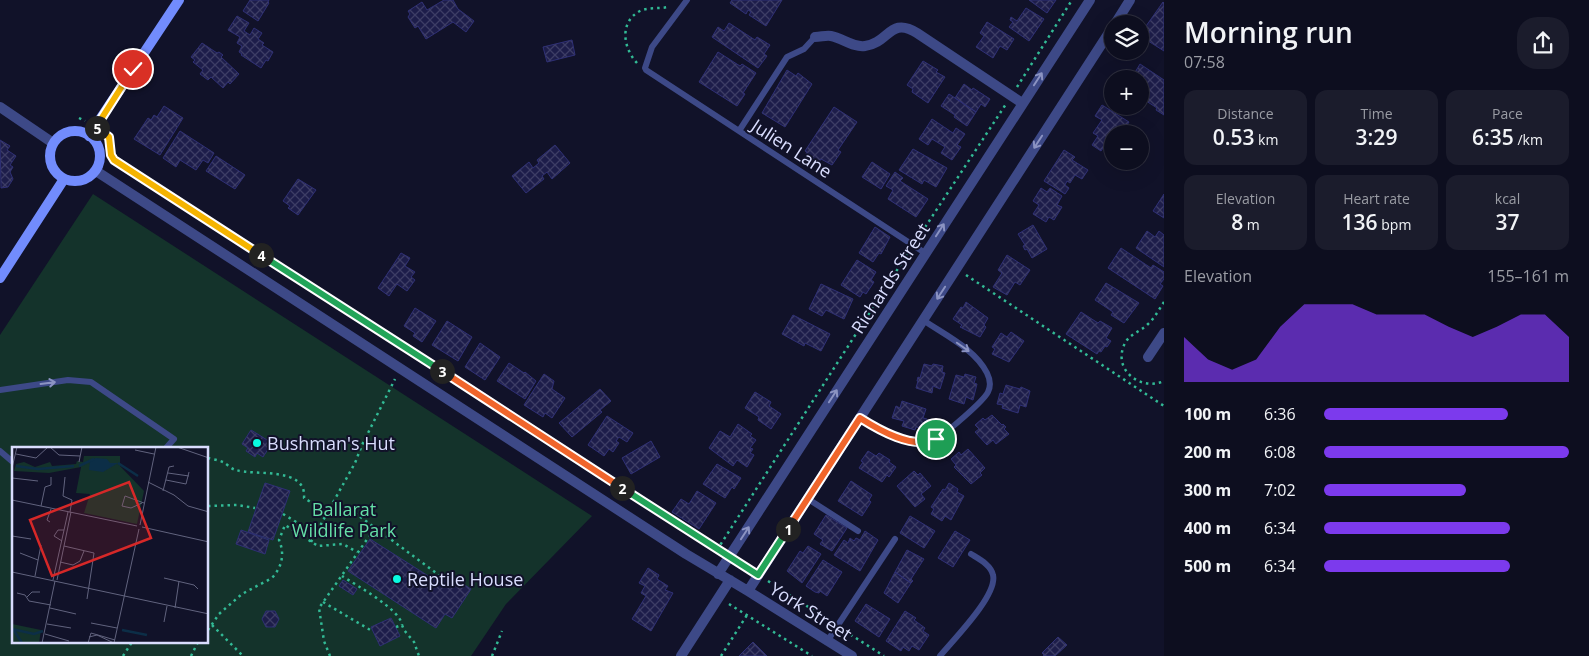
<!DOCTYPE html>
<meta charset="utf-8">
<style>
:root{--surface:#0d0e1f;--page:#1b1c2c;--text:#f1f3f6;--muted:#9a9ca4;--line:#2d2e3d;--accent:#7c3aed}
body{margin:0;font-family:"Open Sans",sans-serif;background:var(--page);color:var(--text);height:100vh;display:flex;flex-direction:column;font-size:19px;white-space:nowrap}
*{box-sizing:border-box;margin:0}
p{font-size:16px;color:var(--muted)}
.icon{flex:none;width:28px;height:28px;fill:none;stroke:currentColor;stroke-width:2;stroke-linecap:round;stroke-linejoin:round}
.map{position:relative;flex:1;overflow:hidden}
.panel{display:flex;flex-direction:column;background:var(--surface);width:425px}
.panel>*{flex:none}
.fabs{position:absolute;left:1104px;top:15px;display:grid;gap:10px}
.fabs a{display:grid;place-items:center;width:45px;height:45px;border-radius:50%;background:var(--surface);box-shadow:0 5px 20px #0002,0 0 0 1px var(--line);font-size:25px}
.pin{position:absolute;display:grid;place-items:center;width:42px;height:42px;color:#fff;margin:-21px;border:2px solid #fff;border-radius:50%;box-shadow:0 1px 5px #0007}
.km{position:absolute;width:25px;height:25px;margin:-12px;border-radius:50%;background:#222;color:#fff;font-size:14px;line-height:25px;text-align:center}
.round{display:grid;place-items:center;flex:none;width:52px;height:52px;border-radius:20px;background:var(--page)}
.summary{display:flex;align-items:center;justify-content:space-between;height:85px;padding:0 20px}
h1{font-size:28px;font-weight:600;line-height:38px}
.metrics{display:grid;grid-template-columns:repeat(3,1fr);gap:8px;height:85px;padding:5px 20px}
.metrics div{display:grid;align-content:center;border-radius:12px;background:var(--page);text-align:center}
.metrics b{font-size:21px;font-weight:600}
.metrics small{font-size:14px;font-weight:400}
.metrics p{font-size:14px}
.chart{height:140px;padding:10px 20px}
.chart p{display:flex;justify-content:space-between}
.chart svg{width:100%;height:90px;margin-top:5px;fill:var(--accent);opacity:.7}
ul{padding:0 20px;list-style:none;font-size:16px}
li{display:grid;grid-template-columns:80px 60px 1fr;align-items:center;height:38px}
li i{height:12px;border-radius:6px;background:var(--accent)}
main{display:flex;flex:1;min-height:0}
.map>svg:first-child{display:block}
.green{fill:#14332b;fill-rule:evenodd}
.building{fill:url(#building-cross-hatch);stroke:#2f3075}
.lines{fill:none;stroke-linecap:round;stroke-linejoin:round}
.path{stroke:#32ba95;stroke-width:2.5;stroke-dasharray:2.5 4;stroke-linecap:butt}
.lane{stroke:#3d4987;stroke-width:6}
.street{stroke:#3d4987;stroke-width:10}
.secondary{stroke:#728cfd;stroke-width:10}
.oneway{stroke:#8b93c2}
.split-1-casing{stroke:#fff;stroke-width:10}
.split-2-casing{stroke:#fff;stroke-width:10}
.split-3-casing{stroke:#fff;stroke-width:10}
.split-4-casing{stroke:#fff;stroke-width:10}
.split-5-casing{stroke:#fff;stroke-width:10}
.split-6-casing{stroke:#fff;stroke-width:10}
.split-1{stroke:#f0652b;stroke-width:6}
.split-2{stroke:#22a559;stroke-width:6}
.split-3{stroke:#f0652b;stroke-width:6}
.split-4{stroke:#22a559;stroke-width:6}
.split-5{stroke:#f5b400;stroke-width:6}
.split-6{stroke:#f5b400;stroke-width:6}
.poi-dot{fill:#09fbe1;stroke:#111229;stroke-width:2}
.labels{text-anchor:middle;dominant-baseline:central;stroke-width:4;stroke-linejoin:round;paint-order:stroke}
.street-label{font-size:18px;fill:#d9ddfe;stroke:#111229}
.poi-label{font-size:18px;fill:#d9ddfe;stroke:#111229;text-anchor:start}
.park-label{font-size:18px;fill:#65dfa7;stroke:#111229}
.inset-river{fill:none;stroke:#0c2e47;stroke-width:2.5}
.inset-road{fill:none;stroke:#61637e;stroke-width:1}
.view{fill:#d62828;fill-opacity:0.15;stroke:#d62828;stroke-width:2.5}
.inset-edge{fill:none;stroke:#d9ddfe;stroke-width:2.5}
</style>
<main>
<div class="map">
<svg width="1164" height="656" viewBox="0 0 1164 656">
<defs>
<pattern id="building-cross-hatch" width="8" height="8" patternUnits="userSpaceOnUse" patternTransform="scale(1.25)"><rect width="8" height="8" fill="#1d1d4a"/><path d="M0 0l8 8M0 8l8-8" fill="none" stroke="#3d3d65"/></pattern>
</defs>
<rect width="100%" height="100%" fill="#111229"/>
<path class="green" d="M93 194 592 516 506 604 471 656H0V335ZM14 448H208V642H14Z"/>
<path class="building" d="M250 0H269L268 2 269 3 258 21 243 11Z
M444 0H453L458 9 474 21 466 32 453 22 426 39 418 26 415 28 408 17 410 14 408 11 422 2 427 10Z
M732 0H782L766 26 749 15 751 12 748 10 746 14 730 3Z
M1029 0H1056L1047 13Z
M1163 2 1164 3V51L1145 39 1150 32 1144 29Z
M1026 8 1044 19 1029 41 1009 27 1013 22 1010 20 1011 17 1017 21Z
M237 16 249 23 244 31 250 35 254 28 262 33 258 39 264 43 262 45 273 52 268 61 266 60 261 68 241 55 242 54 239 52 242 46 237 43 240 37 228 30Z
M987 22 1014 39 1007 50 1000 46 993 58 976 47 984 36 980 33Z
M729 23 755 40 757 37 770 45 764 54 767 56 758 68 712 37 718 27 724 31Z
M572 40 575 55 547 62 543 47Z
M202 43 217 53 219 52 223 55 221 57 239 74 230 84 228 82 223 88 211 77 208 80 200 74 203 70 193 62 195 60 191 57Z
M718 52 740 66 742 64 756 73 743 93 745 94 737 106 699 82Z
M923 61 938 70 936 72 945 77 928 103 912 92 913 89 907 85Z
M1140 64 1164 80V115L1156 110 1157 108 1140 97V79H1131Z
M787 70 796 76 798 73 812 84 785 127 762 113Z
M964 84 972 90 973 88 990 99 985 107 981 104 976 112 955 98Z
M949 94 976 112 967 126 954 117 955 115 941 106Z
M1102 105 1129 122 1121 134 1114 132 1101 151 1092 145 1098 136 1093 133 1102 120 1095 116Z
M164 106 183 118 160 155 134 139 148 118 151 120 154 115 157 117Z
M834 107 857 122 838 150 841 152 832 165 821 159 819 162 806 154 807 152 805 151Z
M932 119 953 133 956 128 965 134 957 145 961 147 952 160 941 153 945 147 932 139 928 145 919 139Z
M180 131 214 153 208 163 203 160 196 170 180 160 176 167 163 158Z
M0 140 10 146 7 150 16 156 10 165 13 167 10 172 13 179 8 187 1 188Z
M555 145 570 163 552 179 547 172 542 176 544 179 526 193 512 176 529 162 533 168 539 163 537 160Z
M913 149 947 168 936 187 924 180 922 184 899 170Z
M1064 150 1075 157 1072 160 1088 170 1082 179 1075 175 1070 183 1067 181 1065 185 1069 188 1065 194 1044 181Z
M216 156 245 175 235 189 206 171Z
M872 162 890 174 881 189 862 177Z
M895 172 903 178 900 181 928 199 916 217 888 199 893 190 886 186Z
M298 179 316 190 298 215 288 208 290 206 283 201Z
M1041 188 1047 192 1050 188 1062 196 1057 205 1062 207 1054 220 1049 217 1046 222 1033 214 1039 205 1033 201Z
M1164 194V218L1153 211Z
M1033 225 1047 249 1032 258 1027 249 1025 250 1023 246 1025 245 1018 234Z
M875 227 890 237 881 254 879 253 873 262 859 253Z
M1147 231 1155 237 1159 231 1164 235V267L1136 248Z
M1121 248 1151 268 1153 265 1164 272V279L1160 284 1163 286 1155 299 1108 268Z
M401 253 410 258 405 266 415 272 411 277 415 280 407 291 397 284 389 296 378 288Z
M1007 255 1030 270 1020 285 1015 282 1007 295 993 287 1002 273 998 270Z
M857 260 876 272 871 280 874 282 866 294 863 292 860 297 841 285Z
M1106 283 1139 303 1124 323 1111 315 1113 312 1095 300Z
M821 284 853 299 844 319 826 310 822 316 809 309Z
M966 302 988 318 984 325 986 327 980 337 960 327 962 325 953 319 961 307 963 308Z
M415 308 436 321 422 342 413 336 415 333 404 326Z
M1081 312 1098 323 1100 321 1112 328 1106 338 1111 341 1107 347 1105 346 1101 352 1099 351 1097 354 1066 334Z
M793 315 830 334 821 351 805 343 804 346 782 334Z
M447 321 472 337 458 361 432 345Z
M1011 332 1024 341 1009 362 992 354 995 349 992 347 1001 333 1007 337Z
M480 343 500 357 485 380 465 367Z
M509 363 524 373 525 372 536 381 525 399 497 381Z
M924 364 932 366 933 364 943 366 942 372 945 373 940 389 933 386 932 393 916 388 918 381H917L918 377 920 378Z
M544 374 554 381 552 389 565 398 552 418 545 413 543 417 524 405Z
M965 374 976 377 974 383 977 384 973 400 966 397 964 404 949 399 956 375 964 377Z
M1006 385 1020 389 1021 387 1030 391 1026 407 1020 405 1018 413 1002 408 1003 405 997 404 1000 393 1003 394Z
M600 389 611 401 600 410 602 412 572 437 559 423Z
M755 392 771 402 769 406 781 414 771 429 758 420 759 417 745 408Z
M902 401 926 409 923 418 927 419 924 430 916 427 915 430 902 426 904 421 892 418 896 406 900 408Z
M992 415 1002 425 1003 424 1006 427 1004 429 1009 434 996 444 993 440 987 445 975 432 979 429 975 425 983 418 985 420Z
M607 416 633 433 627 442 619 437 616 441 619 443 613 452 609 449 604 456 588 445Z
M738 424 752 434 750 436 756 440 750 448 753 449 750 453 754 455 747 467 737 460 733 466 709 448 720 431 730 437Z
M251 430 272 443 263 457 257 453 255 457 246 451 248 448 242 444Z
M651 441 660 457 631 474 622 458Z
M968 449 985 468 980 473 982 475 971 484 954 467 956 465 951 459 959 452 961 455Z
M868 451 876 456 879 453 890 460 889 462 896 467 889 477 887 475 882 482 859 468 863 462 861 461Z
M717 464 741 478 734 489 732 487 725 498 703 484Z
M914 471 918 475 920 473 931 486 921 494 925 499 915 507 897 486Z
M851 481 872 495 869 500 871 502 862 516 838 501Z
M265 483 290 491 273 540 248 532Z
M949 483 958 489 957 492 964 496 951 520 945 516 942 521 931 514 934 509 931 507 943 489 945 490Z
M697 491 716 503 699 529 672 512 681 499 689 504Z
M826 515 847 528 832 551 820 544 823 540 814 534Z
M910 516 935 531 924 548 900 533Z
M241 530 269 540 265 554 236 544Z
M865 531 878 540 860 571 834 555 844 540 848 543 850 538 854 541 856 538 860 540Z
M955 531 970 540 953 567 938 558Z
M370 539 441 584 447 574 471 589 452 618 445 614 436 628 348 571Z
M808 546 821 554 802 583 787 571 800 551 803 553Z
M907 550 924 559 911 579 913 581 911 583 895 572Z
M823 560 842 572 827 596 820 591 819 593 815 592 806 586Z
M648 568 659 575 657 579 668 586 665 590 673 593 651 631 632 619 646 596 641 593 645 586 639 583Z
M895 572 911 583 898 603 884 593Z
M343 580 357 589 353 595 339 586Z
M866 604 890 619 879 637 855 621Z
M266 611H275L279 619 275 627H266L262 619Z
M905 611 916 618 914 620 925 628 923 631 929 635 919 650 912 646 909 651 903 647 901 651 886 641Z
M391 618 400 636 380 646 371 627Z
M1058 637 1067 645 1055 656H1043L1044 655 1042 653Z
M753 642 767 656H739Z"/>
<g class="lines">
<path class="path" d="M637 63C623 48 619 22 640 11 648 7 659 9 668 7
M1017 87 1072 0
M79 118 85 121
M105 133 109 137 111 155 114 160 720 552
M918 238 1006 104
M966 275 1164 406
M1164 302C1159 309 1155 318 1148 324 1139 333 1127 334 1123 348 1115 372 1142 391 1164 381
M208 458C212 459 218 460 223 462 227 464 231 469 236 470 254 476 307 466 304 498L327 512 335 508 355 513 443 578
M208 506 237 505 255 508
M283 514 316 534
M311 542 355 463 362 445 395 379
M717 550 908 253
M738 563 748 569
M342 576C356 585 401 610 402 625
M768 581 830 621
M323 602 372 631
M729 604 812 656
M212 625 243 656
M396 627 402 625 404 630 414 642 419 656
M208 630 219 614 242 594 272 578C282 567 285 554 279 540L285 525 318 546 343 544 357 552
M845 631 884 656
M123 656 132 642
M191 656 198 642
M330 656 324 641 319 608 375 528
M492 656 502 631
M721 656 747 615"/>
<path class="lane" d="M687 0 652 47 645 68 646 70 925 253
M739 131 787 57 804 49 815 37
M0 390 68 380 91 382 174 439 166 448
M860 418C876 428 904 444 923 443 928 443 933 441 938 438 948 431 983 402 988 392 991 386 990 379 987 373 975 349 945 335 923 320
M0 451 14 463
M808 499 858 531
M828 640 895 539
M940 656C953 640 998 595 993 575 991 565 979 559 971 554"/>
<path class="street" d="M1115 24 1130 0
M815 37C821 37 826 35 831 36 842 38 854 48 865 46 889 43 890 16 917 33L1022 103
M0 107 53 143
M96 171 686 554 748 591 852 656
M1148 357 1164 333
M718 574 1090 0
M748 591 1112 28
M681 656 730 580"/>
<path class="secondary" d="M50 156a25 25 0 1 1 50 0a25 25 0 1 1-50 0Z
M89 136 179 0
M0 278 64 179"/>
</g>
<defs><path id="oneway-shaft" d="M-6 0H5M1.5-3L5.5 0L1.5 3" fill="none" stroke-width="1.6" stroke-linecap="round" stroke-linejoin="round" transform="scale(1.25)"/></defs>
<g class="oneway">
<use href="#oneway-shaft" transform="translate(1038 79) rotate(-57)"/>
<use href="#oneway-shaft" transform="translate(1038 142) rotate(123)"/>
<use href="#oneway-shaft" transform="translate(940 230) rotate(-57)"/>
<use href="#oneway-shaft" transform="translate(941 293) rotate(123)"/>
<use href="#oneway-shaft" transform="translate(963 347) rotate(35)"/>
<use href="#oneway-shaft" transform="translate(48 383) rotate(-7)"/>
<use href="#oneway-shaft" transform="translate(833 396) rotate(-57)"/>
<use href="#oneway-shaft" transform="translate(745 533) rotate(-57)"/>
</g>
<g class="lines">
<defs>
<path id="split-1" d="M788 529 860 418C879 430 913 450 936 439"/>
<path id="split-2" d="M622 488 758 575 788 529"/>
<path id="split-3" d="M442 371 622 488"/>
<path id="split-4" d="M261 255 442 371"/>
<path id="split-5" d="M97 128 109 137 111 155 114 160 261 255"/>
<path id="split-6" d="M97 128 96 127 133 69"/>
</defs>
<use href="#split-1" class="split-1-casing"/>
<use href="#split-2" class="split-2-casing"/>
<use href="#split-3" class="split-3-casing"/>
<use href="#split-4" class="split-4-casing"/>
<use href="#split-5" class="split-5-casing"/>
<use href="#split-6" class="split-6-casing"/>
<use href="#split-1" class="split-1"/>
<use href="#split-2" class="split-2"/>
<use href="#split-3" class="split-3"/>
<use href="#split-4" class="split-4"/>
<use href="#split-5" class="split-5"/>
<use href="#split-6" class="split-6"/>
</g>
<g class="poi-dot">
<circle cx="257" cy="443" r="5"/>
<circle cx="397" cy="579" r="5"/>
</g>
<g class="labels">
<g class="street-label">
<text transform="translate(792 148) rotate(33)">Julien Lane</text>
<text transform="translate(890 278) rotate(-57)">Richards Street</text>
<text transform="translate(811 611) rotate(32)">York Street</text>
</g>
<g class="poi-label">
<text x="267" y="443">Bushman's Hut</text>
<text x="407" y="579">Reptile House</text>
</g>
<g class="park-label">
<text x="344" y="509">Ballarat<tspan x="344" dy="21">Wildlife Park</tspan></text>
</g>
</g>
<g transform="translate(12 447)">
<rect width="196" height="196" fill="#111229"/>
<path d="M72 9H108V19L132 44 125 77 72 66 78 47 64 46 69 20 37 26 2 24 4 17 12 15 23 20 38 15 40 19 64 17 65 14 71 15ZM0 177 29 183 27 196H0Z" fill="#14332b"/>
<path d="M84 11 95 12 98 16H106L91 25 77 23 78 14Z" fill="#0c2e47"/>
<path class="inset-river" d="M106 16 126 29M4 19 26 22 62 19M67 19 82 12M0 182 22 187 31 184M1 182 10 196M110 183 135 188"/>
<path class="inset-road" d="M38 0 47 8 68 9M165 0 197 11M123 3 142 7M4 7 24 11 36 0M67 15 70 0M0 21 5 0M156 26 177 29M53 30 51 49 60 53 58 65M0 31 26 34M154 33 174 37 177 25M136 35 162 48 176 59 197 65M151 44 157 20 162 19M0 53 125 79M130 56 119 61 110 59 113 49 132 56M29 59 33 40 39 38V30M38 75 35 73 39 62M128 78 144 0M130 80 197 95M0 89 19 92M50 94 42 89 46 83H52M52 99 82 106 75 152M8 106 26 113M48 115 61 118 68 114 72 104M0 125 197 167M23 129 29 98M152 131 182 138 186 142M41 133 56 65M45 133 59 65M5 146 13 148 17 154 39 158M15 150 20 145H28M38 161 64 167M163 161 167 134M152 175 155 159M79 176 105 181M35 177 59 181M33 187 57 194M77 190 85 188 102 196M30 196 43 134M76 196 79 186 103 193M102 196 127 82"/>
<path class="view" d="M117 35 139 91 40 129 18 73Z"/>
<rect width="196" height="196" class="inset-edge"/>
</g>
</svg>
<div class="fabs">
<a><svg class="icon" aria-label="layers" viewBox="0 0 24 24"><path d="M12 4l9 5-9 5-9-5zM3 14l9 5 9-5"/></svg></a>
<a>+</a>
<a>−</a>
</div>
<div class="pin" style="left:936px;top:439px;background:#1e9e55"><svg class="icon" aria-label="arrive" viewBox="0 0 24 24"><path d="M6 21V4h12l-3 4 3 4H6"/></svg></div>
<div class="pin" style="left:133px;top:69px;background:#d93025"><svg class="icon" aria-label="check" viewBox="0 0 24 24"><path d="M5 12l5 5 9-10"/></svg></div>
<b class="km" style="left:788px;top:529px">1</b>
<b class="km" style="left:622px;top:488px">2</b>
<b class="km" style="left:442px;top:371px">3</b>
<b class="km" style="left:261px;top:255px">4</b>
<b class="km" style="left:97px;top:128px">5</b>
</div>
<section class="panel">
<div class="summary"><div><h1>Morning run</h1><p>07:58</p></div><a class="round"><svg class="icon" aria-label="share" viewBox="0 0 24 24"><path d="M12 15V3M7 8l5-5 5 5M5 13v7h14v-7"/></svg></a></div>
<div class="metrics">
<div><p>Distance</p><b>0.53<small> km</small></b></div>
<div><p>Time</p><b>3:29</b></div>
<div><p>Pace</p><b>6:35<small> /km</small></b></div>
</div>
<div class="metrics">
<div><p>Elevation</p><b>8<small> m</small></b></div>
<div><p>Heart rate</p><b>136<small> bpm</small></b></div>
<div><p>kcal</p><b>37</b></div>
</div>
<div class="chart"><p><span>Elevation</span>155–161 m</p>
<svg viewBox="0 0 160 44" preserveAspectRatio="none"><path d="M0 44V22L10 33L20 38L30 33L40 17L50 6L60 6L70 6L80 11L90 11L100 11L110 17L120 22L130 17L140 11L150 11L160 22V44z"/></svg>
</div>
<ul>
<li><b>100 m</b>6:36<i style="width:75%"></i></li>
<li><b>200 m</b>6:08<i style="width:100%"></i></li>
<li><b>300 m</b>7:02<i style="width:58%"></i></li>
<li><b>400 m</b>6:34<i style="width:76%"></i></li>
<li><b>500 m</b>6:34<i style="width:76%"></i></li>
</ul>
</section>
</main>
